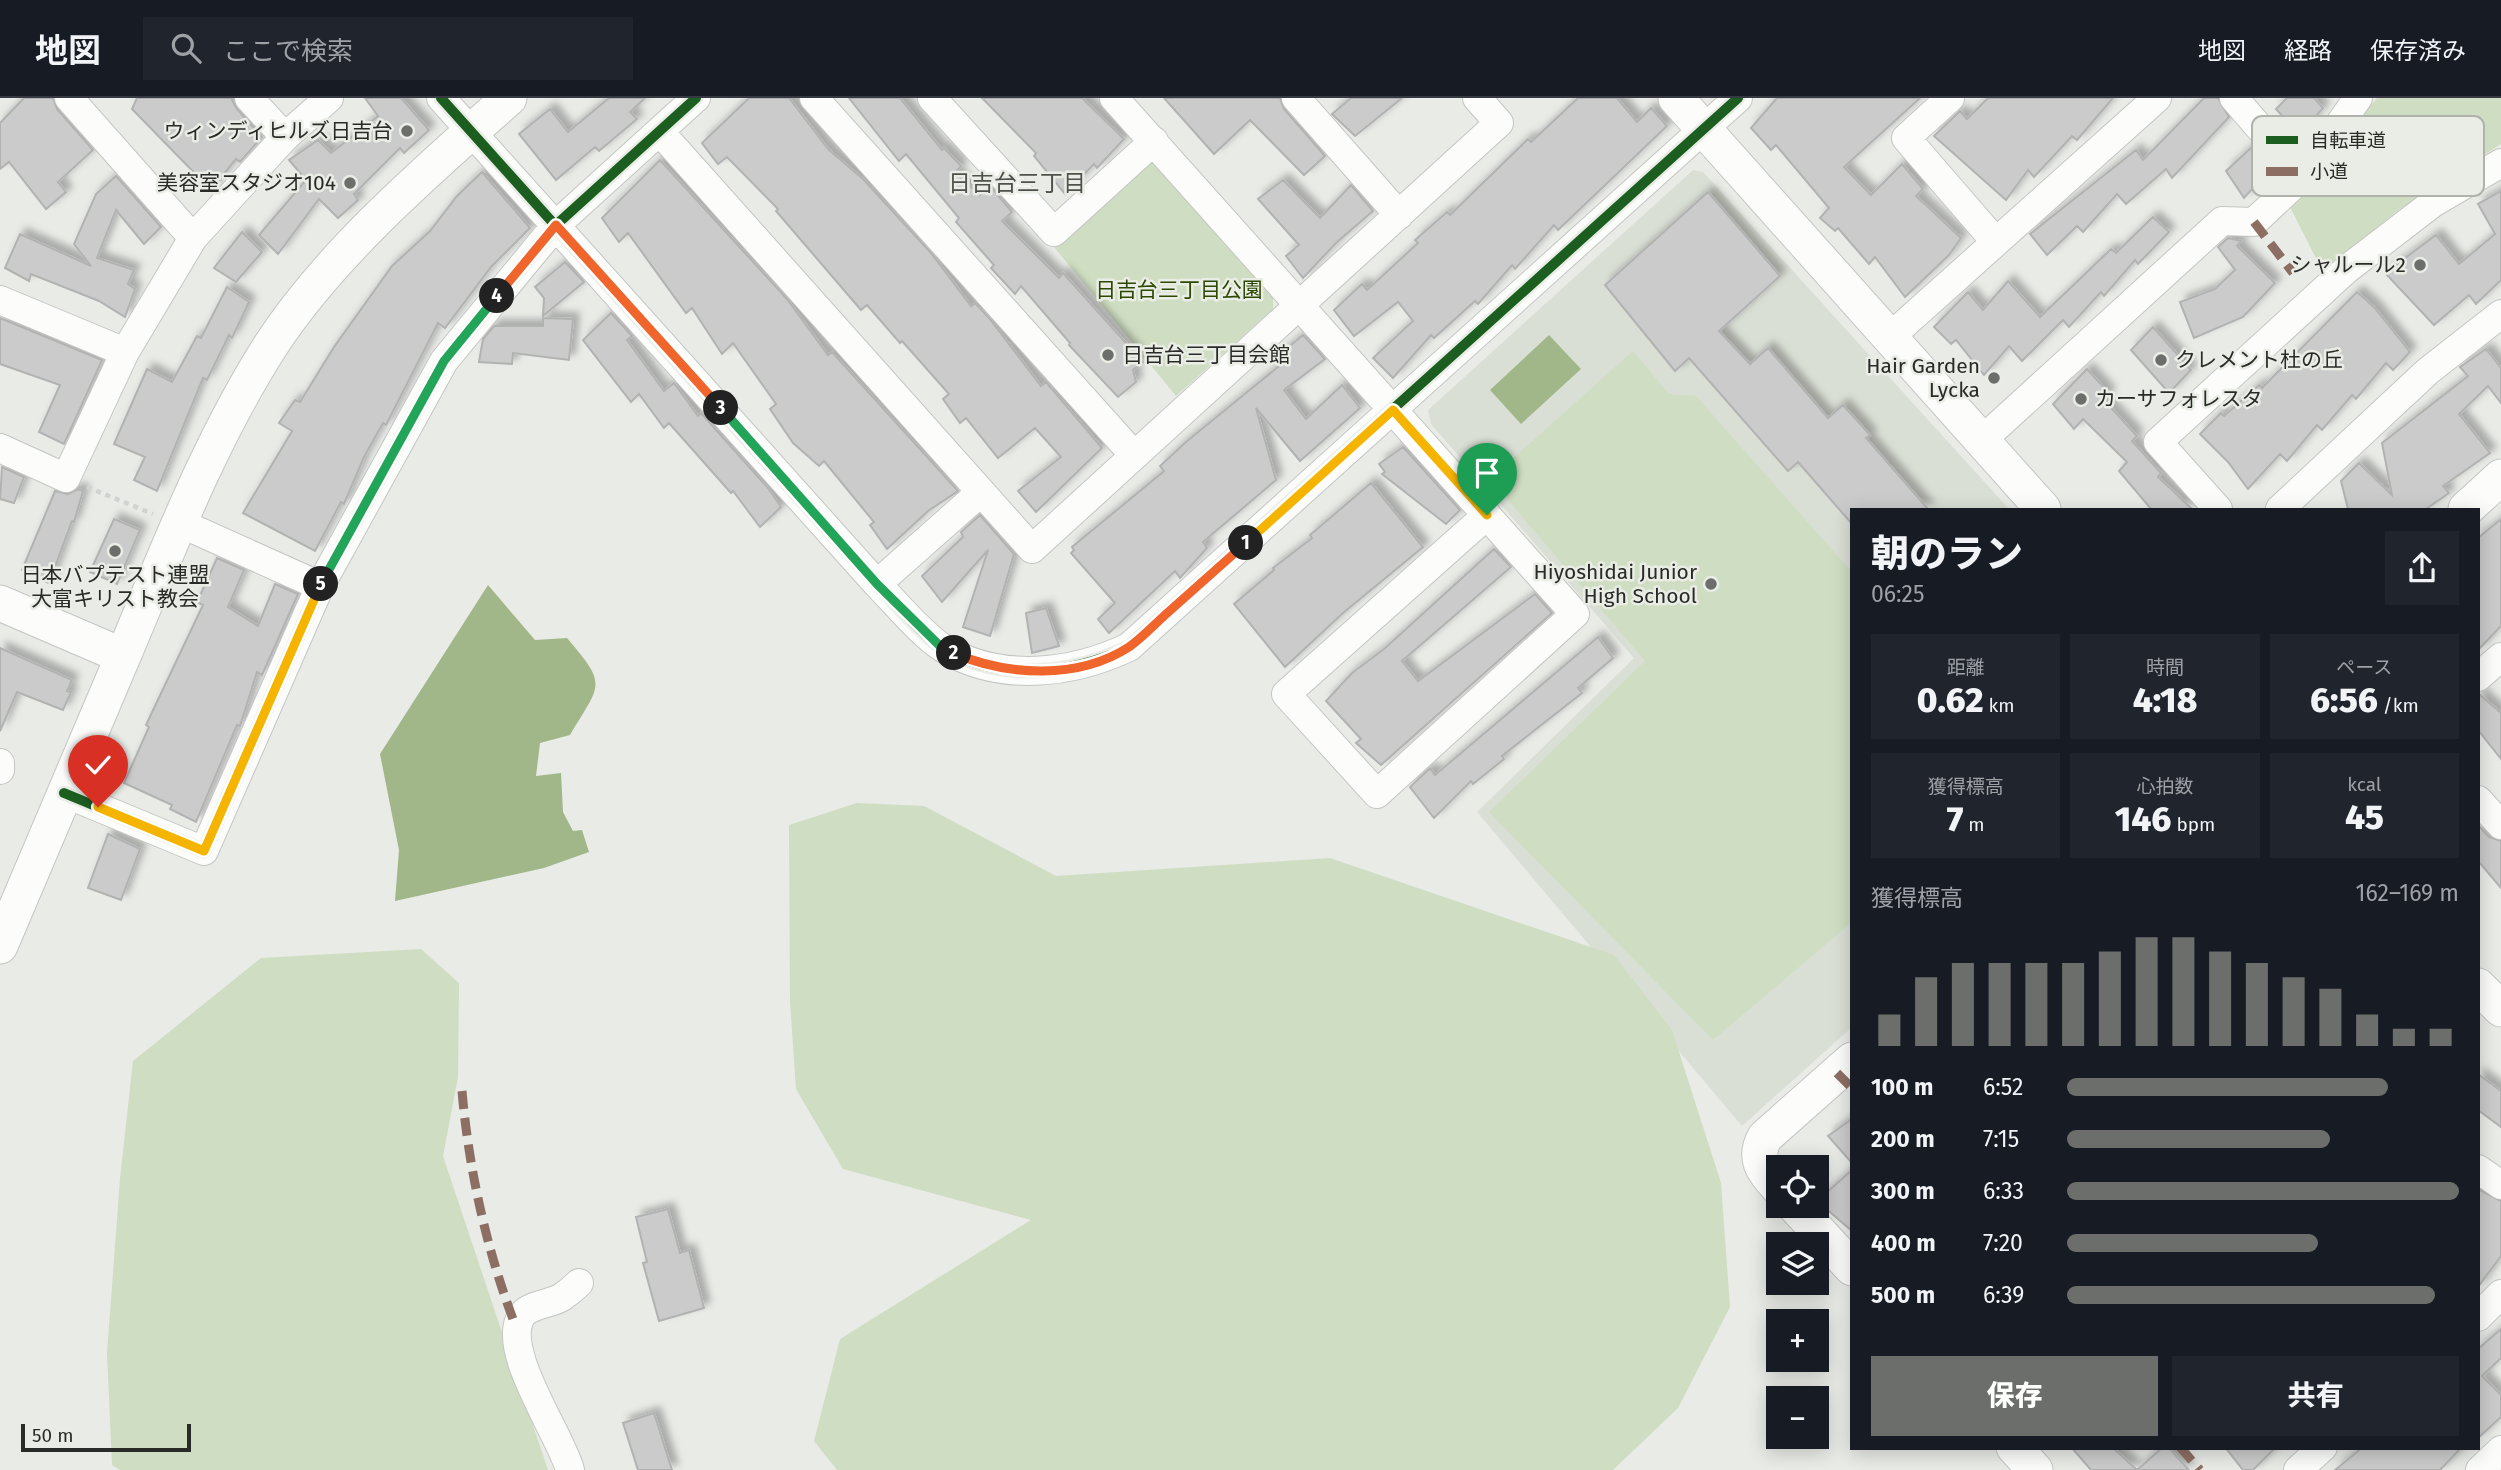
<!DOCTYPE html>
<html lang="ja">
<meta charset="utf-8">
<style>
:root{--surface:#171b24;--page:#20242c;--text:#f1f3f6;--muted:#9ea1a6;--line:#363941;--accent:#6c6e6b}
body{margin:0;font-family:"Fira Sans","Noto Sans JP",sans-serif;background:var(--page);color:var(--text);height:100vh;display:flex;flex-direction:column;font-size:26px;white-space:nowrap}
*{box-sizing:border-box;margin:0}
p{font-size:23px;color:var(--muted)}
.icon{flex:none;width:38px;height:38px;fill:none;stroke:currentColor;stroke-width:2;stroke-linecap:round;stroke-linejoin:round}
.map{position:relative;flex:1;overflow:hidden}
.details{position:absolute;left:1850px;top:410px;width:630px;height:942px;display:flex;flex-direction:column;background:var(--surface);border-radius:0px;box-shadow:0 4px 18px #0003}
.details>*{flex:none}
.fabs{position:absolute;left:1766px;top:1057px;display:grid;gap:14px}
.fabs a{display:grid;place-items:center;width:63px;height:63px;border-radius:0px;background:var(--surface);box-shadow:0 4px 18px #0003;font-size:35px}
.scale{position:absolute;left:21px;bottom:18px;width:170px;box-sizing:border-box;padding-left:7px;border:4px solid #292b28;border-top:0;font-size:19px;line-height:24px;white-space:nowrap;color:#292b28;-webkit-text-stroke:5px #e9ede5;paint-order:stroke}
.pin{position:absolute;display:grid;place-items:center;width:60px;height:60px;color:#fff;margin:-72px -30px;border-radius:50% 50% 50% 0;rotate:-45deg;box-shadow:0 0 7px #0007}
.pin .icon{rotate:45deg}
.km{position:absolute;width:35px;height:35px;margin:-18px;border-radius:50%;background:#222;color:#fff;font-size:19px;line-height:35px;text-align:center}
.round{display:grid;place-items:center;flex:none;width:74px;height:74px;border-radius:0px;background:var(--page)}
.head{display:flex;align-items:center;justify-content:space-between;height:119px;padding:0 21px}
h1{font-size:38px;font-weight:800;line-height:52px}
.stats{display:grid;grid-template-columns:repeat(3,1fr);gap:10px;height:119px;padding:7px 21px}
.stats div{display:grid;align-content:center;border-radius:0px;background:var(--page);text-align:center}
.stats b{font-size:35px;font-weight:800}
.stats small{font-size:19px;font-weight:400}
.stats p{font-size:19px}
.chart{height:196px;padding:14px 21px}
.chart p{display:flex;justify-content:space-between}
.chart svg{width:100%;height:126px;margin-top:7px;stroke:var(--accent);stroke-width:6}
.cta{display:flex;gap:14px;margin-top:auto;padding:14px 21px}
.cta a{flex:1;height:80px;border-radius:0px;background:var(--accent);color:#fff;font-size:28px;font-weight:800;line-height:80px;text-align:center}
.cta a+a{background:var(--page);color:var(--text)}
ul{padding:0 21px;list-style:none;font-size:23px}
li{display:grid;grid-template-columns:112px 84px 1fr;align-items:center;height:52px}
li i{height:18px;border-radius:9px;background:var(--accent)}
header{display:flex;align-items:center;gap:42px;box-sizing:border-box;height:98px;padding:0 35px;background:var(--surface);border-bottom:2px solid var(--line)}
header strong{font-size:33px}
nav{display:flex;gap:38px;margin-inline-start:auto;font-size:24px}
.search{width:490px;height:63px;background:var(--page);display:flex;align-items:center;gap:18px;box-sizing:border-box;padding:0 24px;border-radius:0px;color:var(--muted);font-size:26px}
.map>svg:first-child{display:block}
.built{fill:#dadfd6}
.green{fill:#cfddc2}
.water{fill:#a1b78a}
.building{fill:#cacbca;stroke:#b2b2b2;stroke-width:2;filter:url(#shadow)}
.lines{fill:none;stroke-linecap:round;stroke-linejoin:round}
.minor-casing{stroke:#c4c6c3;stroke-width:30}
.tertiary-casing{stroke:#c4c6c3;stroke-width:37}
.path{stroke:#d1d2d1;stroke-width:4.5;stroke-dasharray:5 5;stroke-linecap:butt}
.minor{stroke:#fcfcfb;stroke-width:28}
.tertiary{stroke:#fcfcfb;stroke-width:35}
.quiet{stroke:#8d6e63;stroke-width:9;stroke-dasharray:18 9;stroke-linecap:butt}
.cycleway-casing{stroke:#e9ede5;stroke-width:15}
.cycleway{stroke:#1b5e20;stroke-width:10}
.split-1-casing{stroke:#fff;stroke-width:14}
.split-2-casing{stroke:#fff;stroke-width:14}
.split-3-casing{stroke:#fff;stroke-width:14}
.split-4-casing{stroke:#fff;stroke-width:14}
.split-5-casing{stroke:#fff;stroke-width:14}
.split-6-casing{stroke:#fff;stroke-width:14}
.split-1{stroke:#f5b400;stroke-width:9}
.split-2{stroke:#f0652b;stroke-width:9}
.split-3{stroke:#22a559;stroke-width:9}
.split-4{stroke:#f0652b;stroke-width:9}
.split-5{stroke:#22a559;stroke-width:9}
.split-6{stroke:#f5b400;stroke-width:9}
.poi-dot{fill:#6c6e6b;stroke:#e9ede5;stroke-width:2.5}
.labels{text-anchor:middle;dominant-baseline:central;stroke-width:5;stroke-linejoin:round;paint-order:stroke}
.poi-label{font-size:21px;fill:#292b28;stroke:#e9ede5;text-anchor:end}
.park-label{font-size:21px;fill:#2d4900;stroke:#e9ede5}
.neighbourhood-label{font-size:23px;fill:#4f524c;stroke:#e9ede5}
.key{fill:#e9ede5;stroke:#afb3ac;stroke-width:2}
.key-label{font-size:19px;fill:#292b28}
</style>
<header>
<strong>地図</strong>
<div class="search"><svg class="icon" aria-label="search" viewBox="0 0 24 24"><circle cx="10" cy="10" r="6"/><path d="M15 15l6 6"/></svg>ここで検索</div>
<nav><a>地図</a><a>経路</a><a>保存済み</a></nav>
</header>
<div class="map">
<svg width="2501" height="1372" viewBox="0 0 2501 1372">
<defs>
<filter id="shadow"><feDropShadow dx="6" dy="-6" stdDeviation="3.5" flood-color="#0004"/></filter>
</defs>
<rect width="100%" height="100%" fill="#e9ebe7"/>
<path class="built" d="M1693 72 1703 74 2009 411H1852L1851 930 1742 1028 1477 714 1634 560 1431 326 1428 312Z"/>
<path class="green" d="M2377 0H2501V46L2397 113 2323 174 2290 109Z
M1142 63H1158L1273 193V211L1176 298 1054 149Z
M1633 253 1669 296 1696 298 1851 473V825L1713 942 1489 714 1645 563 1490 381Z
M857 705 924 708 1056 778 1330 760 1614 857 1672 932 1721 1085 1730 1209 1678 1310 1613 1372H837L814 1343 840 1241 1031 1122 843 1071 796 991 790 903 789 727Z
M421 851 459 885 458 979 443 1058 548 1372H120L112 1367 107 1255 120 1081 133 963 261 860Z"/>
<path class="water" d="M1549 237 1581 271 1521 326 1490 292Z
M488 487 535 542 567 540C608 588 601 585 570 637L540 645 536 678 561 675 563 714 573 733 582 732 589 754 544 770 395 803 399 752 380 656Z"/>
<path class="building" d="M24 0H53L57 11 93 52 58 84 66 94 46 111 9 64 0 71V25Z
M137 0H231L237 11 262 39 240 64 236 61 211 92 132 11Z
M365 0H401L429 32 404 55 400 50 354 96 358 102 338 120 319 101 278 156 259 137 306 82 289 62 318 42 331 55 378 18Z
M609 0H645L630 14 637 21 599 53 595 49 556 82 519 36 550 11 568 34Z
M749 0H789L829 52 863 81 931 155 971 208 975 205 989 220 1041 288 1046 284 1102 350 1036 414 1018 393 1061 359 1035 330 998 360 966 320 960 325 943 301 949 296 902 243 900 245 867 207 861 212 776 113 778 111 727 59 718 66 702 45Z
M849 0H900L942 52 944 50 961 68 955 75 980 97 991 89 1012 114 1002 123 1059 180 1063 175 1143 264 1133 272 1136 284 1118 299 1069 247 1070 245 1021 188 1015 196 991 170 994 167 956 124 959 120 906 56 899 63Z
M982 0H1082L1124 41 1097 70 1094 66 1065 96 1034 58 1036 55Z
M1164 0H1280L1284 11 1325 58 1304 77 1250 22 1214 56Z
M1351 0H1402L1355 38 1332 16Z
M1578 0H1617L1637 24 1651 10 1667 28 1558 132 1554 127 1515 171 1512 167 1478 206 1475 203 1434 240 1431 237 1393 280 1373 260 1413 223 1398 204 1354 238 1334 212 1362 186 1367 192 1418 145 1415 142 1447 114 1450 117 1528 41 1531 44Z
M1777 0H1920L1844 69 1871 97 1902 66 1923 91 1916 98 1961 140 1949 157 1905 199 1875 159 1869 166 1838 130 1835 133 1820 120 1829 110 1776 47 1771 52 1751 30Z
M1988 0H2113L2077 42 2072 38 2034 79 2028 72 2006 102 1934 38 1960 13 1967 21Z
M2204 0H2218L2229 19 2172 80 2166 71 2126 106 2117 96 2083 134 2077 128 2047 157 2030 136 2136 52 2143 62Z
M2287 0H2314L2323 10 2299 37 2276 11Z
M2253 48 2272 69 2244 100 2226 73Z
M660 62 787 201 828 257 832 254 958 393 928 413 887 451 870 427 874 424 824 363 819 368 793 345 770 311 776 306 733 245 722 256 692 210 686 215 628 135 619 144 602 120Z
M482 74 530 130 491 169 445 230 438 225 386 327 383 325 364 359 344 406 341 404 315 453 243 415 292 333 279 325 295 302 300 304 334 249 392 168 430 133 457 98Z
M116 78 161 129 144 146 116 112 97 160 134 172 128 186 135 191 125 219 99 203 31 176 29 183 5 170 20 136 91 168 74 146 96 96Z
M1283 82 1320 120 1351 87 1373 113 1336 145 1303 180 1286 158 1299 147 1258 101Z
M2501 93V182L2476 206 2469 197 2434 227 2385 175 2436 137 2459 166 2495 136 2478 106Z
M1708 94 1780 178 1719 233 1750 266 1768 250 1828 320 1843 307 1870 337 1866 340 1928 411H1852V426L1798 364 1788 373 1689 260 1675 273 1605 187Z
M2153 119 2169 134 2138 166 2135 162 2104 198 2101 194 2069 229 2063 222 2022 263 2009 248 1984 277 1956 242 1951 246 1934 229 1968 194 1983 212 2008 183 2040 219 2111 151 2116 155Z
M242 134 262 154 236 184 214 170Z
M2228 140 2241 143 2237 148 2275 185 2243 219 2194 240 2180 204 2215 191 2235 172 2218 149Z
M565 164 584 184 543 218 544 200 535 189Z
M227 189 249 204 232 240 229 237 207 282 203 280 157 393 134 382 145 359 114 346 147 271 172 284 197 238 201 240Z
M2357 194 2374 209 2410 254 2393 272 2386 265 2356 301 2352 297 2322 332 2317 327 2287 363 2280 356 2248 391 2228 364 2200 336 2221 315 2224 318 2259 287 2262 290Z
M611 215 632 238 627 242 664 293 674 285 698 318 701 315 768 390 781 409 760 429 733 393 731 395 669 325 664 330 639 296 631 304 583 242Z
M0 220 102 262 64 346 39 334 60 287 0 266Z
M543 220 573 221 569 262 513 255 512 266 479 264 483 241 494 228H543Z
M2153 229 2191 272 2169 295 2131 252Z
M1303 237 1325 261 1284 292 1306 321 1342 287 1360 310 1300 363 1256 310 1276 382 1203 444 1207 450 1180 480 1175 473 1109 535 1098 521 1115 505 1071 455 1074 452 1072 449 1164 373 1160 368 1187 343 1284 264 1279 257Z
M2486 251 2501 270V305L2488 288 2459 316 2490 355 2443 388 2449 395 2426 411H2348L2341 383 2359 365 2392 397 2382 345 2468 278 2460 269Z
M2087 271 2109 295 2103 301 2137 338 2132 343 2161 375 2158 379 2192 411H2151L2119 373 2127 364 2083 321 2074 331 2053 306Z
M1403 349 1460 412 1446 426 1382 376 1385 374 1379 366Z
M2 369 24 379 14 405 0 401Z
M1371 385 1423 449 1343 515 1285 569 1234 506 1274 472 1273 470 1312 440 1310 437Z
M78 391 83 393 74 424 72 423 49 485 22 472 55 393 68 396Z
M980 417 1014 456 990 538 963 529 988 452 942 504 922 478 963 439 961 434Z
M114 421 140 432 117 486 90 474Z
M2501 421V528L2478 552V440Z
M1494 451 1511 469 1402 563 1418 583 1535 496 1552 515 1381 667 1356 645 1361 641 1326 603 1352 575 1384 551Z
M217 460 244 472 228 509 258 528 275 486 298 496 262 577 257 574 240 628 237 627 196 724 170 711 172 707 124 685 149 629 146 627 203 507 197 504Z
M1046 510 1059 548 1032 555 1026 515Z
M1598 539 1613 560 1578 590 1582 595 1502 658 1504 661 1473 686 1471 683 1434 720 1410 689 1430 670 1435 677Z
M0 550 72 582 67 593 71 594 63 612 17 594 0 633Z
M2478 595 2501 615V661L2478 632Z
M2478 727 2489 739 2501 743V790L2478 763Z
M108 736 140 751 121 802 88 790Z
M2478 976 2501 993V1029L2478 1012Z
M1852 1021V1065L1828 1038Z
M1852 1072V1133L1817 1103Z
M2478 1091 2501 1103V1158L2478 1189Z
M668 1111 680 1155 689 1152 704 1210 659 1223 643 1165 647 1164 636 1119Z
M2501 1231V1260L2482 1278 2501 1297V1319L2478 1340V1251Z
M654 1315 672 1372H638L623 1325Z
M2071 1349H2112L2137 1372H2091Z
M2163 1349H2168L2189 1372H2137Z
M2225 1349H2276L2253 1372H2243Z
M2363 1349H2462L2440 1372H2335Z"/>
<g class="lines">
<defs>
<path id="minor" d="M69 0 193 140
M249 0 285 39
M441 0 877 486C896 505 921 536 943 550 1000 585 1072 576 1129 549L1738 0
M814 0 1133 356
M932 0 1054 134 1154 43
M1114 0 1575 516 1377 696 1286 596 1487 417
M1296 0 1399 117
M1950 0 1906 40 1995 143
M2234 0 2302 79
M660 34 1032 451 1499 25 1477 0
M0 202 125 254
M1891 238 2157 0
M1981 343 2222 123 2254 124 2302 79 2358 0
M0 350 66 380 125 254 193 140 285 39 329 0
M2218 411 2158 344 2347 171 2433 105 2501 65
M2280 411 2428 273 2501 216
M180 425 320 488
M877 486 981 394
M2478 579 2501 559
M0 665V672
M64 695 204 753 320 488 444 263 556 127 696 0
M2478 702 2501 727
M2478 1071 2501 1087
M2478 1219 2501 1196
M570 1372C561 1337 497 1248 523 1216 532 1206 551 1206 562 1199 568 1195 574 1190 579 1185
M2298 1372 2323 1349
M2480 1372 2501 1352"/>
<path id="tertiary" d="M1676 0 2043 411
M2466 411 2501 379
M0 505 123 558
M0 848C41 751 83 654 124 556 168 452 210 342 271 247 330 156 428 72 509 0
M2478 888 2501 911
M1778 1089C1763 1073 1753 1060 1765 1039L1852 962
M1795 1108 1852 1170
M2014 1349 2035 1372"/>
</defs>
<use href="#minor" class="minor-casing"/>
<use href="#tertiary" class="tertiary-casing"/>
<path class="path" d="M87 389 153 416"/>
<use href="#minor" class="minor"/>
<use href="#tertiary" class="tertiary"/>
<path class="quiet" d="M2254 124 2293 175
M1837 975 1852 990
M462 993C469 1073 487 1154 516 1229
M2180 1349 2200 1372"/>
<defs>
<path id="cycleway" d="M441 0 877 486C896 505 921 536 943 550 1000 585 1072 576 1129 549L1738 0
M64 695 204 753 320 488 444 263 556 127 696 0"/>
</defs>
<use href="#cycleway" class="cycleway-casing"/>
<use href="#cycleway" class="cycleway"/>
</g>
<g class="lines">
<defs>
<path id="split-1" d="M1246 445 1393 312 1487 417"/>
<path id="split-2" d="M954 555C1007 578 1078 582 1129 549 1142 540 1154 527 1165 517 1192 493 1219 469 1246 445"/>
<path id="split-3" d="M721 310 877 486 942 550 954 555"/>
<path id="split-4" d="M497 198 556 127 721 310"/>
<path id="split-5" d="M321 486 444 263 497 198"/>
<path id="split-6" d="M98 709 204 753 321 486"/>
</defs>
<use href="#split-1" class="split-1-casing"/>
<use href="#split-2" class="split-2-casing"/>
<use href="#split-3" class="split-3-casing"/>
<use href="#split-4" class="split-4-casing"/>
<use href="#split-5" class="split-5-casing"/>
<use href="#split-6" class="split-6-casing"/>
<use href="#split-1" class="split-1"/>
<use href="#split-2" class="split-2"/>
<use href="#split-3" class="split-3"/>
<use href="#split-4" class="split-4"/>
<use href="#split-5" class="split-5"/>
<use href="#split-6" class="split-6"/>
</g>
<g class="poi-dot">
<circle cx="407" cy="33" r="7"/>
<circle cx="350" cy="85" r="7"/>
<circle cx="2420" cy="167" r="7"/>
<circle cx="1108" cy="257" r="7"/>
<circle cx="2161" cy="262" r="7"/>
<circle cx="1994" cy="280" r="7"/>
<circle cx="2081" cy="301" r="7"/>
<circle cx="115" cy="453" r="7"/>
<circle cx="1711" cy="486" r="7"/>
</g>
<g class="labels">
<g class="poi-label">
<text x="393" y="33">ウィンディヒルズ日吉台</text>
<text x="336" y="85">美容室スタジオ104</text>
<text x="2406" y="167">シャルール2</text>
<text x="1122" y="257" text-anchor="start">日吉台三丁目会館</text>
<text x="2175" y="262" text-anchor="start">クレメント杜の丘</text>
<text x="1980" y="268">Hair Garden<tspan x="1980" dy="24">Lycka</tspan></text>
<text x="2095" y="301" text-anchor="start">カーサフォレスタ</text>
<text x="1697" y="474">Hiyoshidai Junior<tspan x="1697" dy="24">High School</tspan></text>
<text x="115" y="477" text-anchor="middle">日本バプテスト連盟<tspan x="115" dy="24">大富キリスト教会</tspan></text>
</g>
<g class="park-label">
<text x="1179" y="192">日吉台三丁目公園</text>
</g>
<g class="neighbourhood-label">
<text x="1017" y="85">日吉台三丁目</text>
</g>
</g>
<rect x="2252" y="18" width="232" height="80" rx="10" class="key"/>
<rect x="2266" y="38" width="32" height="8" fill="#1b5e20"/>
<rect x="2266" y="69" width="32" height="9" fill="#8d6e63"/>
<g class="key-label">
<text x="2310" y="49">自転車道</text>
<text x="2310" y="80">小道</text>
</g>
</svg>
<div class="fabs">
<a><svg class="icon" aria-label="locate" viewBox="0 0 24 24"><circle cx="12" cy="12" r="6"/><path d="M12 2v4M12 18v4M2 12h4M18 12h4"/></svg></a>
<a><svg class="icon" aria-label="layers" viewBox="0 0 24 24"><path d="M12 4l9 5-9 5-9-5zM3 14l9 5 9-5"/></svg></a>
<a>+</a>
<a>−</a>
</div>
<div class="scale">50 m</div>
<div class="pin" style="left:1487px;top:417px;background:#1e9e55"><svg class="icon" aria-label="arrive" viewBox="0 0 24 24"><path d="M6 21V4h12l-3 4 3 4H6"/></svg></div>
<div class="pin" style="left:98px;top:709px;background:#d93025"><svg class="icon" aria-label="check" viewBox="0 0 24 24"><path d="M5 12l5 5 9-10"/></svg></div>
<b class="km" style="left:1246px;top:445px">1</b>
<b class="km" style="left:954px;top:555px">2</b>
<b class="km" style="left:721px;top:310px">3</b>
<b class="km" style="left:497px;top:198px">4</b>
<b class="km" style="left:321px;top:486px">5</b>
<section class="details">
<div class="head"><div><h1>朝のラン</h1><p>06:25</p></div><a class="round"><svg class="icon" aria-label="share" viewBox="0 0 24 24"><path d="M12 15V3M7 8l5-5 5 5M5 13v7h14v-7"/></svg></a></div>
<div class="stats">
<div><p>距離</p><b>0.62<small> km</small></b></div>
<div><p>時間</p><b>4:18</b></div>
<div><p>ペース</p><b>6:56<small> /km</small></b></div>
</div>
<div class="stats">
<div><p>獲得標高</p><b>7<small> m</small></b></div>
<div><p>心拍数</p><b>146<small> bpm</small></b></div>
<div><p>kcal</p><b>45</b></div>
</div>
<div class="chart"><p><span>獲得標高</span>162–169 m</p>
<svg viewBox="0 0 160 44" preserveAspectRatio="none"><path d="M5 44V33M15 44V20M25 44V15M35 44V15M45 44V15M55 44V15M65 44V11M75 44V6M85 44V6M95 44V11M105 44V15M115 44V20M125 44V24M135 44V33M145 44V38M155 44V38"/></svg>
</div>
<ul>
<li><b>100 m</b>6:52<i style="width:82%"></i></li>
<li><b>200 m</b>7:15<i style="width:67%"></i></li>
<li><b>300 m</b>6:33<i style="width:100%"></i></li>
<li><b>400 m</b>7:20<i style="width:64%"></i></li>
<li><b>500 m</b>6:39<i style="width:94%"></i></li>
</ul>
<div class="cta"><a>保存</a><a>共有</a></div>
</section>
</div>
